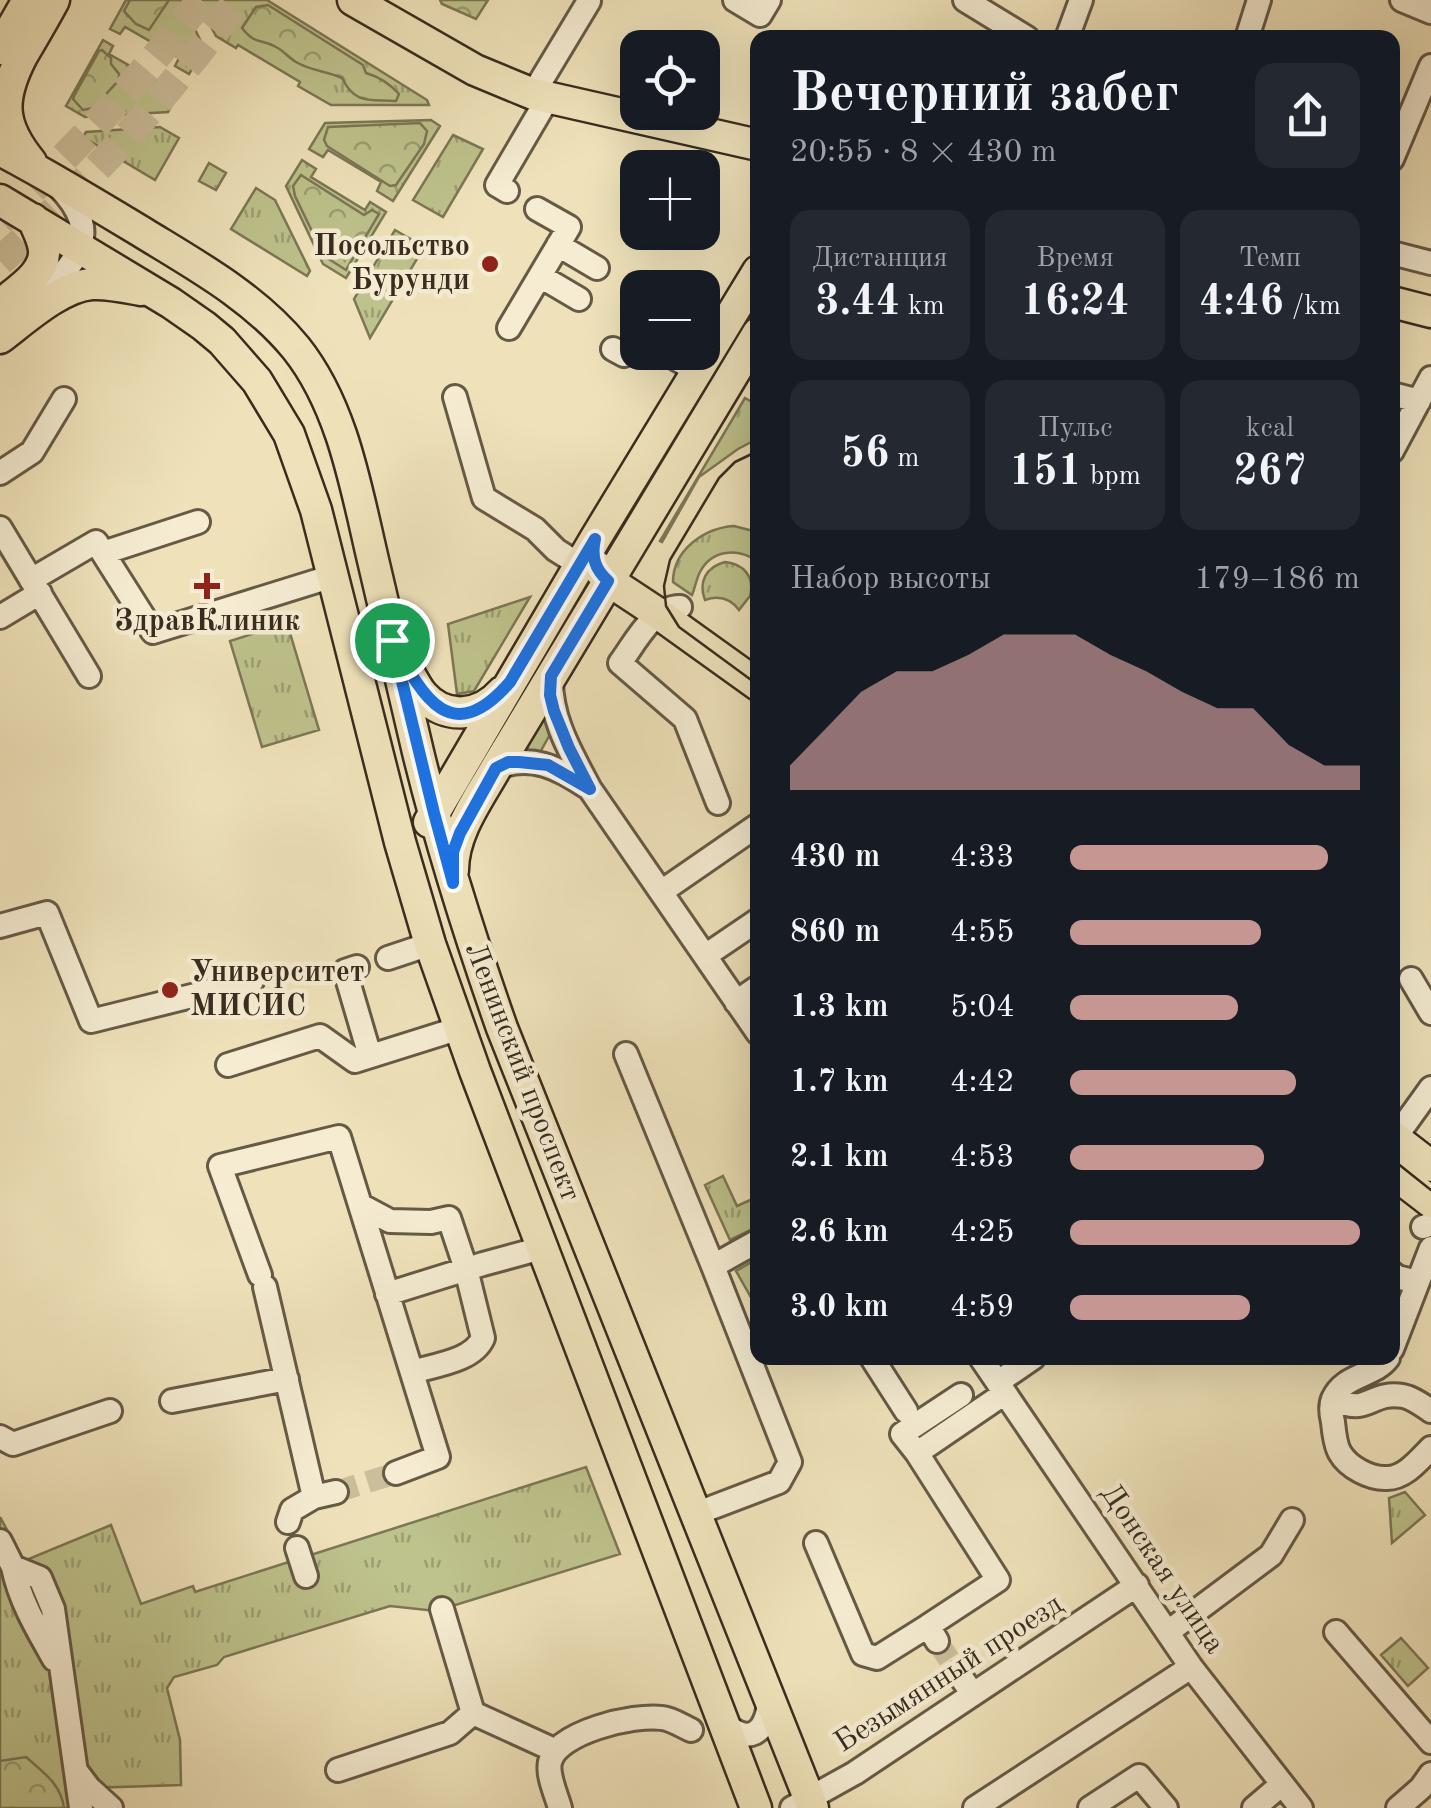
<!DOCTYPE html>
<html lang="ru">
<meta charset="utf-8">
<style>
:root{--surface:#171b24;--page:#242831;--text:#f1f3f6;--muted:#9ea1a6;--accent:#c59692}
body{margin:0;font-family:"Old Standard TT",serif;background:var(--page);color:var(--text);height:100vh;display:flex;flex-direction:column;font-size:38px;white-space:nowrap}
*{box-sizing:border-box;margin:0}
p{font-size:32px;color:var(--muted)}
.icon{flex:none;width:55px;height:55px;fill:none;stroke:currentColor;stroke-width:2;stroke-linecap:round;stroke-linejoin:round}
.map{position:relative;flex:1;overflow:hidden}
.details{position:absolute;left:750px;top:30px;width:650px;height:1335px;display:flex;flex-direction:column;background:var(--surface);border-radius:20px;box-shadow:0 10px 40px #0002}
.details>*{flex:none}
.buttons{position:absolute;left:620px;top:30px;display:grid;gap:20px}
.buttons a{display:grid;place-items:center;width:100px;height:100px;border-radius:20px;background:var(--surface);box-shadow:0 10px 40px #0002;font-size:50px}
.pin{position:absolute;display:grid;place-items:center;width:85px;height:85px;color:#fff;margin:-42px;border:5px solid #fff;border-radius:50%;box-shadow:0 2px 10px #0007}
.round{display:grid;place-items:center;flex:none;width:105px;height:105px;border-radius:20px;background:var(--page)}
.summary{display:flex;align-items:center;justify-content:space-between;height:170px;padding:0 40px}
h1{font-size:55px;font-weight:600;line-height:75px}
.stats{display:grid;grid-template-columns:repeat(3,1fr);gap:15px;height:170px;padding:10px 40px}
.stats div{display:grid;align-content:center;border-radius:20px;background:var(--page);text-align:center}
.stats b{font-size:42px;font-weight:600}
.stats small{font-size:28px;font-weight:400}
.stats p{font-size:28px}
.chart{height:280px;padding:20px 40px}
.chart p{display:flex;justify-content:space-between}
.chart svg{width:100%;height:180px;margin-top:10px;fill:var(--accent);opacity:.7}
ul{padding:0 40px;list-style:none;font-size:32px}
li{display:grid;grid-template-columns:160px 120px 1fr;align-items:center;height:75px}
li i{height:25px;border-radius:12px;background:var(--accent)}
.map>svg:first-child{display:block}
.grass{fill:url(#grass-tufts);stroke:#7c7756;stroke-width:2.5}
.forest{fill:url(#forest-crowns);stroke:#7c7756;stroke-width:2.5}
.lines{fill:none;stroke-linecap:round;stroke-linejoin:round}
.minor-tunnel{stroke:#cbbe9b;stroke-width:22;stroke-dasharray:22 11;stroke-linecap:butt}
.major-tunnel{stroke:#cbbe9b;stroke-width:30;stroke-dasharray:30 15;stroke-linecap:butt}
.minor-casing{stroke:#665a46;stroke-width:28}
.major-casing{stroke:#392c1f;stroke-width:35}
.minor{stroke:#f5ecd2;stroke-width:22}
.major{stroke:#efe2ba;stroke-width:30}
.tram{stroke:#392c1f;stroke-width:2.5}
.route-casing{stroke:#fff;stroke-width:20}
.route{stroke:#1a73e8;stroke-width:12}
.poi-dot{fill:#8f2418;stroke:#f5ecd2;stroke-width:4}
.labels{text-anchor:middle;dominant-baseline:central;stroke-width:9;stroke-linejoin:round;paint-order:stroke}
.poi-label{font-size:30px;font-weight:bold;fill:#392c1f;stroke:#f5ecd2;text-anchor:end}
.street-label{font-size:30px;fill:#392c1f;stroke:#f5ecd2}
</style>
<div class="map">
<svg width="1431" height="1808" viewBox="0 0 1431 1808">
<defs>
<pattern id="grass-tufts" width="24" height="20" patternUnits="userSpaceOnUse" patternTransform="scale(2.5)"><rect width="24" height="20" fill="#bec28c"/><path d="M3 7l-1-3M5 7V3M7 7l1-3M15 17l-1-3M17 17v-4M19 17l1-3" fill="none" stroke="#9b9e72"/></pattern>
<pattern id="forest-crowns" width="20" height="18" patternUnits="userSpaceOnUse" patternTransform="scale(2.5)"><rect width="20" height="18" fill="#bec28c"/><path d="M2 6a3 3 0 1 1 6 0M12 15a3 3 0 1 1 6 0" fill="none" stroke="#9b9e72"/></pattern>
</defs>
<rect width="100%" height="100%" fill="#efe2ba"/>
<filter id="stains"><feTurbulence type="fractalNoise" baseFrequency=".002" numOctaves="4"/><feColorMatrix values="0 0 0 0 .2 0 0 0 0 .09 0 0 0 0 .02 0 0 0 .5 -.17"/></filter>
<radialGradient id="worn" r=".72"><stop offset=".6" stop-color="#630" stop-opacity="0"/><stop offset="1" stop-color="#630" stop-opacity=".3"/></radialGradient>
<path class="grass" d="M126 0H181L204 48 189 74 175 66 179 58 125 27 120 34 110 29Z
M197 0H267L427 100 429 105H331L298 86 300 82 238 45 236 48 216 36Z
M103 40 113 46 109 54 164 85 169 78 182 85 168 112 85 117 66 106Z
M431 120 440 126 393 201 377 191 381 182 328 150 323 157 309 149 325 123Z
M160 127 179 138 155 180 83 137 86 132Z
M453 135 483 149 443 217 413 200Z
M302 160 316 169 311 177 365 210 370 202 386 212 346 278 323 264 286 186Z
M209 163 226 173 216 190 199 181Z
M256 188 275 200 310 271 307 276 231 229Z
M395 230 424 247 370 338 354 299Z
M745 398 757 405V439L738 449 699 477 662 542 660 541Z
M734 526 757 532V561C738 548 712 549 700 572 696 580 695 588 692 595L673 582C673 550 704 528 734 526Z
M725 562C744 564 755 577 750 596L739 610C730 598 719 595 705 600 698 582 706 567 725 562Z
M530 597 474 691 457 694 448 624Z
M287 623 319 730 262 747 230 641Z
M544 710 553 729 538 756H519Z
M723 1176 737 1206 757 1197V1227L730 1240 705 1185Z
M757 1259V1308L736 1271Z
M586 1467 620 1554 436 1611 390 1606 224 1657 217 1665 174 1677 167 1688 180 1740 181 1785 89 1788 86 1808H0V1517L24 1561 111 1525 141 1604 193 1586 195 1592Z
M1405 1492 1425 1515 1392 1543 1389 1498Z
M1401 1638 1428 1668 1408 1686 1381 1655Z"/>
<path class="forest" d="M130 0H169L149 30 136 24 124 11Z
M440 0H488L476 19 442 4Z
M268 5 363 65 366 73C380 77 389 83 399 94L396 101C370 99 355 105 342 78 327 71 311 71 296 62 289 58 284 51 276 47 261 38 256 46 242 28L256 7Z
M102 50 111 58V64L119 74V80L93 108 83 110 73 99 74 96 99 51Z
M420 123 427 131 424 144 396 185 390 186 327 146 324 140 328 127Z
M301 175 364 215 372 210 379 214 346 270 324 256 295 196 293 186Z
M26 1757C43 1772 61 1784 64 1808H0V1761Z"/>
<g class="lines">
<path class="minor-tunnel" d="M336 1492 396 1473
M937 1641 958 1673"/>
<path class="major-tunnel" d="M0 220C73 152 140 80 201 0
M0 261C89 183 168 95 238 0"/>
<defs>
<path id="minor" d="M735 0 760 15 769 0
M965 0 1027 38
M1402 0 1431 12
M1067 38 1081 0
M1247 38 1259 0
M533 94 589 1
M1392 159 1431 66
M507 191 497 185 548 98
M558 245 597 268
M1392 253 1431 263
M540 276 579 299
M36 299C76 264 105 234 59 187
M509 328 569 227 537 209
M613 349 624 355 638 346
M665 352 697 371
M1392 394 1419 401
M455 397 484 498 535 529 556 550 580 565
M1392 451 1431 378
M0 473 32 452 64 399
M0 528 89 676
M103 553 198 522
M31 580 96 542 153 632 333 576
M680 607C652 607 635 643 620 663L685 719 718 803
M0 617 40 593
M551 677C550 719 571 753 590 789L758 1033
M496 768C530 753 559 768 587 787
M661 892 758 825
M0 926 47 913 91 1021 252 981
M705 956 758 920
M388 958 430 944
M357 967 345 971 370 1056
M1411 979 1431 1013
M736 1002 758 987
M626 1054 713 1266 790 1462 779 1482 695 1514
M228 1065 320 1036 355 1061 460 1028
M1395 1138 1431 1088
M360 1205 390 1221 431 1222 449 1218 466 1269 483 1338C473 1361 435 1365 412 1372
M1423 1227 1431 1224
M713 1266 758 1241
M1392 1273 1397 1277 1417 1282
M260 1275 220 1166 339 1137 438 1457 396 1473
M265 1287 314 1497 336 1492
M387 1294 483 1264 542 1248
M1392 1349 1431 1248
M872 1358 906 1411
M981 1358 1191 1667 1301 1808
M1388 1358C1374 1377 1344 1374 1333 1399 1330 1406 1331 1414 1333 1422 1334 1431 1335 1445 1340 1453 1348 1467 1370 1479 1387 1478 1405 1478 1419 1460 1431 1448
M998 1382 1033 1358
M961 1395 902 1434 917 1453 1005 1393
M1334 1397C1365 1419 1370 1390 1403 1396 1413 1398 1422 1405 1431 1411
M172 1401 287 1379
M0 1437 13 1444 110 1411
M917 1453 998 1580 928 1626
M288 1522 292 1510 314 1497
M0 1541 13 1567 40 1578 53 1609 81 1808
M816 1543 863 1654 877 1658 928 1626 937 1641
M297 1548 306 1576
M13 1567C20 1601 37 1629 54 1659
M442 1609 473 1713 554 1750
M1168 1632 1271 1555 1292 1520
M1336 1632 1431 1742
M958 1673 973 1694
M720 1719C747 1748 768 1734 769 1699
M338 1770 450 1733 473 1713
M77 1772 89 1788 111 1808
M560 1808C556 1794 547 1775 550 1762 557 1732 634 1714 662 1718 672 1719 682 1726 691 1730
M792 1808 855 1773 1137 1585
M975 1808 1191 1667
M1090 1808 1139 1776 1166 1808
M1254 1808 1281 1785
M1398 1808 1421 1788 1431 1774"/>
<path id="major" d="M353 0 475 70 533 94 758 145
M0 49 28 0
M0 150C50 176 97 205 145 234 199 267 255 298 296 348 343 407 356 488 373 560 388 624 403 688 418 752 441 846 470 937 502 1028L813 1808
M31 162C0 124 0 99 22 56 33 37 44 19 54 0
M0 200 171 303 204 326 222 341 257 381 289 434 316 510 400 842 430 944 475 1071 756 1808
M1392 302 1431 312
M0 305C16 291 46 274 44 250 43 239 37 229 33 219
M0 338C24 320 61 286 92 284 108 283 125 287 141 290
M596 566 609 581 659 614 758 685
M406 667C411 676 416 687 423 695 446 721 481 716 502 692
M429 822 595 539 758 271
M453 870C453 833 478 800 496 768L758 333
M1392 1136 1431 1166
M1392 1172 1431 1202"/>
</defs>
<use href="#minor" class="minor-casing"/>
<use href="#major" class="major-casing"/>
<use href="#minor" class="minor"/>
<use href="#major" class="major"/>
<path class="tram" d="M758 451 735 462 719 478 670 560 664 586 666 606 679 627 758 685
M1392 1159 1431 1190"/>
</g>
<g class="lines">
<defs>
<path id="route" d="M595 539C591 557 595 569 608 581L551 676 550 695 554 711 569 748 590 789 548 765 519 762H508L496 768 460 833 453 852V883L434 813 392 640C422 695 450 751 510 682Z"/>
</defs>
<use href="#route" class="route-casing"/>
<use href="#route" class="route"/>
</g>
<g class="poi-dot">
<circle cx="490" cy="264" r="10"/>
<path d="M202 571h10v10h10v10h-10v10h-10v-10h-10v-10h10z"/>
<circle cx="170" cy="990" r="10"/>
</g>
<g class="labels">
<g class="poi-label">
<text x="470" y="247">Посольство<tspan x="470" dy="34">Бурунди</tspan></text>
<text x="207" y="622" text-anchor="middle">ЗдравКлиник</text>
<text x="190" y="973" text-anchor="start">Университет<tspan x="190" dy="34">МИСИС</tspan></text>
</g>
<g class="street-label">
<text transform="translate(522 1072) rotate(69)">Ленинский проспект</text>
<text transform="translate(1162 1569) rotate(56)">Донская улица</text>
<text transform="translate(949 1674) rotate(-33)">Безымянный проезд</text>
</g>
</g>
<rect width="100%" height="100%" filter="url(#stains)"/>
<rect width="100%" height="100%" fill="url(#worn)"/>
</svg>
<div class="buttons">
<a><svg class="icon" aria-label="locate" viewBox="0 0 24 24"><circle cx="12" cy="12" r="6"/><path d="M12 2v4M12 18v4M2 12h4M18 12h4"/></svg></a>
<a>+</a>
<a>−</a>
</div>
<div class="pin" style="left:392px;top:640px;background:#1e9e55"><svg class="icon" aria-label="arrive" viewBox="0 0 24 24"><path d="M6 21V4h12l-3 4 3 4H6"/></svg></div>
<section class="details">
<div class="summary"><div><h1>Вечерний забег</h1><p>20:55 · 8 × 430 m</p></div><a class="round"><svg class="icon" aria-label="share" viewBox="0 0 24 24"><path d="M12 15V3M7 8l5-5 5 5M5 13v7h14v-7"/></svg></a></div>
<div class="stats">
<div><p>Дистанция</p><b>3.44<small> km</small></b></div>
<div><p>Время</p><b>16:24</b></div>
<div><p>Темп</p><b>4:46<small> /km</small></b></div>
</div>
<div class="stats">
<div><b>56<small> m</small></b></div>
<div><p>Пульс</p><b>151<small> bpm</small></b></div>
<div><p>kcal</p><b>267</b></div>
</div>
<div class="chart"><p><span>Набор высоты</span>179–186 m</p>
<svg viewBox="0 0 160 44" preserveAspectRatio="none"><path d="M0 44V38L10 29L20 20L30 15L40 15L50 11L60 6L70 6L80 6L90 11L100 15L110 20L120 24L130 24L140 33L150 38L160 38V44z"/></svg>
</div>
<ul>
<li><b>430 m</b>4:33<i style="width:89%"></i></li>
<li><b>860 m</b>4:55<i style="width:66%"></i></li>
<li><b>1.3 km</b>5:04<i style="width:58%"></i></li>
<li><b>1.7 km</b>4:42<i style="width:78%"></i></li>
<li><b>2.1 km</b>4:53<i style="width:67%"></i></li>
<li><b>2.6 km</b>4:25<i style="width:100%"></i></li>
<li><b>3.0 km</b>4:59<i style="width:62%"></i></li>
</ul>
</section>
</div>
